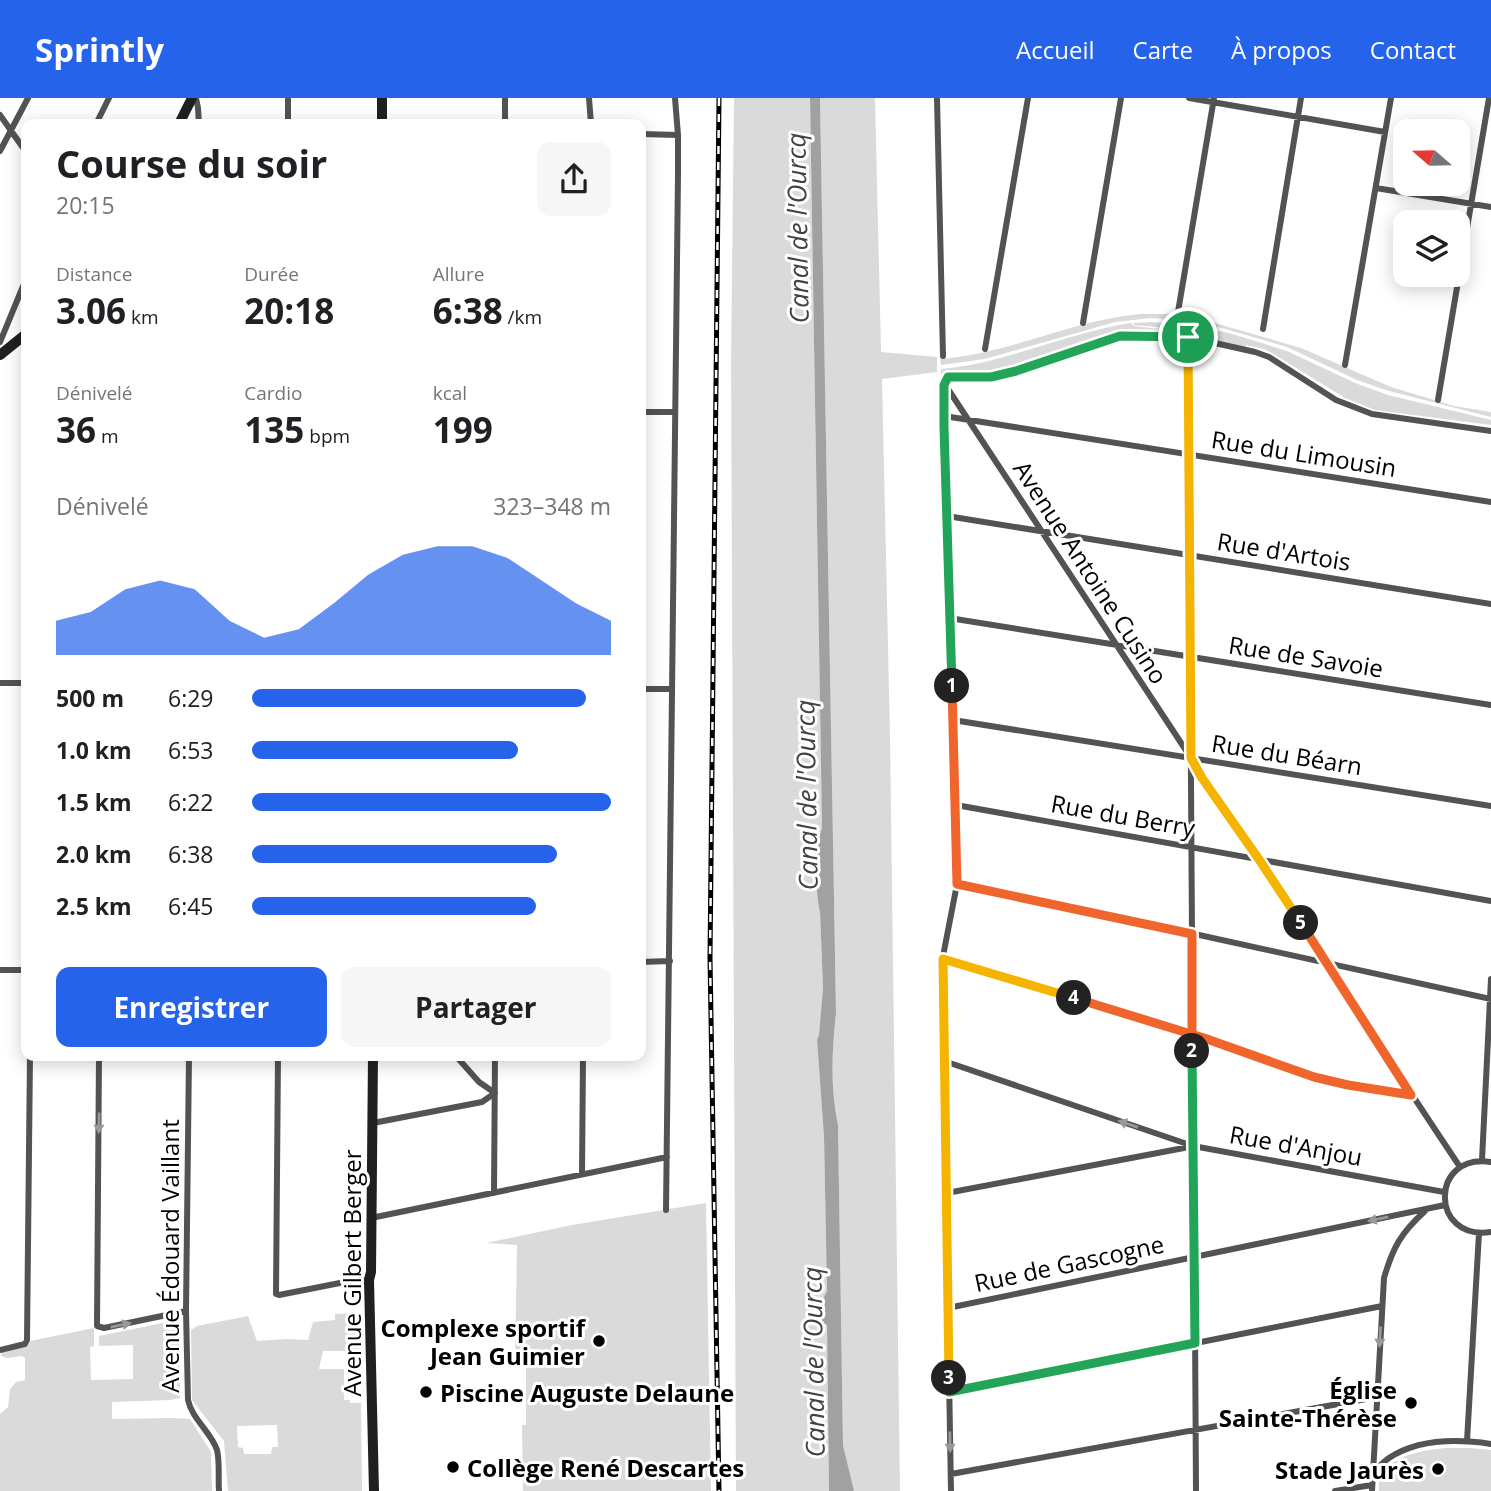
<!DOCTYPE html>
<html lang="fr">
<meta charset="utf-8">
<style>
:root{--surface:#fff;--page:#f6f6f6;--text:#202124;--muted:#757577;--accent:#2563eb}
body{margin:0;font-family:"Open Sans",sans-serif;background:var(--page);color:var(--text);height:100vh;display:flex;flex-direction:column;font-size:26px;white-space:nowrap}
*{box-sizing:border-box;margin:0}
p{font-size:23px;color:var(--muted)}
.icon{flex:none;width:38px;height:38px;fill:none;stroke:currentColor;stroke-width:2;stroke-linecap:round;stroke-linejoin:round}
.map{position:relative;flex:1;overflow:hidden}
.sheet{position:absolute;left:21px;top:21px;width:625px;height:942px;display:flex;flex-direction:column;background:var(--surface);border-radius:14px;box-shadow:0 4px 18px #0003}
.sheet>*{flex:none}
.needle{width:46px;rotate:290deg}
.buttons{position:absolute;left:1393px;top:21px;display:grid;gap:14px}
.buttons a{display:grid;place-items:center;width:77px;height:77px;border-radius:14px;background:var(--surface);box-shadow:0 4px 18px #0003;font-size:35px}
.pin{position:absolute;display:grid;place-items:center;width:60px;height:60px;color:#fff;margin:-30px;border:4px solid #fff;border-radius:50%;box-shadow:0 2px 7px #0007}
.km{position:absolute;width:35px;height:35px;margin:-18px;border-radius:50%;background:#222;color:#fff;font-size:19px;line-height:35px;text-align:center}
.round{display:grid;place-items:center;flex:none;width:74px;height:74px;border-radius:14px;background:var(--page)}
.summary{display:flex;align-items:center;justify-content:space-between;height:119px;padding:0 35px}
h1{font-size:38px;font-weight:700;line-height:52px}
.figures{display:grid;grid-template-columns:repeat(3,1fr);gap:10px;height:119px;padding:7px 35px}
.figures div{display:grid;align-content:center}
.figures b{font-size:35px;font-weight:700}
.figures small{font-size:19px;font-weight:400}
.figures p{font-size:19px}
.chart{height:196px;padding:14px 35px}
.chart p{display:flex;justify-content:space-between}
.chart svg{width:100%;height:126px;margin-top:7px;fill:var(--accent);opacity:.7}
.action{display:flex;gap:14px;margin-top:auto;padding:14px 35px}
.action a{flex:1;height:80px;border-radius:14px;background:var(--accent);color:#fff;font-size:28px;font-weight:700;line-height:80px;text-align:center}
.action a+a{background:var(--page);color:var(--text)}
ul{padding:0 35px;list-style:none;font-size:23px}
li{display:grid;grid-template-columns:112px 84px 1fr;align-items:center;height:52px}
li i{height:18px;border-radius:9px;background:var(--accent)}
header{display:flex;align-items:center;gap:42px;box-sizing:border-box;height:98px;padding:0 35px;background:var(--accent);color:#fff}
header strong{font-size:33px}
nav{display:flex;gap:38px;margin-inline-start:auto;font-size:24px}
.map>svg:first-child{display:block}
.green{fill:#dadada;fill-rule:evenodd}
.water{fill:#a1a1a1}
.lines{fill:none;stroke-linecap:round;stroke-linejoin:round}
.street{stroke:#535353;stroke-width:6}
.secondary{stroke:#202020;stroke-width:10}
.rail-casing{stroke:#000;stroke-width:5}
.rail{stroke:#fff;stroke-width:2.5;stroke-dasharray:8;stroke-linecap:butt}
.oneway{fill:#989898}
.split-1-casing{stroke:#fff;stroke-width:14}
.split-2-casing{stroke:#fff;stroke-width:14}
.split-3-casing{stroke:#fff;stroke-width:14}
.split-4-casing{stroke:#fff;stroke-width:14}
.split-5-casing{stroke:#fff;stroke-width:14}
.split-6-casing{stroke:#fff;stroke-width:14}
.split-1{stroke:#22a559;stroke-width:9}
.split-2{stroke:#f0652b;stroke-width:9}
.split-3{stroke:#22a559;stroke-width:9}
.split-4{stroke:#f5b400;stroke-width:9}
.split-5{stroke:#f0652b;stroke-width:9}
.split-6{stroke:#f5b400;stroke-width:9}
.poi-dot{fill:#000;stroke:#fff;stroke-width:2.5}
.labels{text-anchor:middle;dominant-baseline:central;stroke-width:6;stroke-linejoin:round;paint-order:stroke}
.street-label{font-size:24px;fill:#000;stroke:#fff}
.poi-label{font-size:24px;font-weight:bold;fill:#000;stroke:#fff;text-anchor:end}
.water-label{font-size:26px;font-style:italic;fill:#424242;stroke:#fff}
</style>
<header>
<strong>Sprintly</strong>
<nav><a>Accueil</a><a>Carte</a><a>À propos</a><a>Contact</a></nav>
</header>
<div class="map">
<svg width="1491" height="1393" viewBox="0 0 1491 1393">
<rect width="100%" height="100%" fill="#fff"/>
<path class="green" d="M734 0H810L822 730C815 746 815 797 820 814L823 890 819 938 817 942 824 1039 827 1193 824 1200 821 1224 827 1227 829 1393H736L731 264Z
M820 0H875L881 254 937 259V274L882 281 890 638 900 1393H854L843 1347 838 1027C830 990 832 952 836 915Z
M1140 216H1172L1194 219 1301 250 1391 289 1454 308 1491 314V319L1389 293 1357 282 1287 249 1222 230 1180 222 1151 220 1115 224 985 261 941 267 940 261C1009 256 1072 222 1140 216Z
M1151 224 1194 228 1229 235 1287 253 1355 285 1388 297 1491 322V327L1375 312 1345 300 1272 255 1264 251 1246 247 1245 250 1181 236 1180 232 1177 231 1134 227 1133 225Z
M1131 225 1134 228 1177 233 1179 236 1117 235 1013 270 991 275 946 276 941 278V271C1006 265 1066 235 1131 225Z
M706 1105 711 1393H523L522 1327H526V1266L515 1265 517 1147 486 1145 572 1127Z
M357 1215 359 1253H323L319 1271H344V1302H350V1305H361L362 1393H228L224 1343 192 1302 191 1232 197 1228 248 1218 257 1243 286 1241 308 1242 313 1224 335 1222V1216ZM277 1327 278 1349H272L271 1356H244L243 1350 238 1349 237 1328Z
M177 1222 179 1224 180 1300 170 1302 112 1304V1321L171 1320 190 1321 211 1354 212 1393H0V1316L8 1309 10 1291 16 1284 25 1282V1260L22 1258 8 1260 1 1258 2 1254 26 1249 29 1246 30 1243 94 1230V1248L90 1249 91 1282 133 1281V1247L99 1248V1238Z
M1446 1350H1470L1491 1352V1393H1379C1375 1360 1421 1352 1446 1350Z"/>
<path class="water" d="M810 0H820L836 915C832 952 830 990 838 1027L843 1347 854 1393H829L827 1227 818 1222 816 1215 827 1193 824 1039 817 942 819 937 823 890 820 814C815 797 815 746 822 730Z"/>
<g class="lines">
<path class="street" d="M196 0 198 10 199 26
M589 0 591 26
M937 0 943 258
M1189 0 1385 34
M0 17 26 54
M96 26 109 0
M288 26V0
M505 26V0
M640 36 678 37
M0 53 28 0
M1376 90 1491 109
M1178 214 1214 0
M1083 225 1121 0
M1263 231 1301 0
M1188 239 1192 836V1038L1194 1058 1196 1393
M0 244 26 181
M985 251 1028 0
M1345 267 1391 0
M944 287V329L957 786 944 853 942 873 951 1393
M944 287 948 279H991L1016 273 1120 238 1188 239 1255 254 1269 259 1336 302 1372 316 1491 333
M946 288 1191 660C1213 698 1241 733 1265 770 1329 870 1394 970 1460 1069
M1438 302 1489 0
M640 314H675
M944 318 1491 404
M947 418 1491 506
M949 520 1491 607
M0 585H26
M640 591H672
M953 622 1491 708
M956 707 1491 803
M957 786 1181 833 1491 901
M943 861 1006 878 1175 930 1314 979 1348 987 1411 997
M640 864 670 863
M0 872H26
M99 957 97 1228 104 1230 186 1213
M189 957 186 1213 188 1302C192 1321 211 1334 217 1352 220 1364 218 1380 219 1393
M278 957 276 1196 279 1197 350 1183 369 1182
M944 963 1193 1048 1444 1094
M373 1025 482 1004 495 995 479 984 455 957
M1482 1062 1491 881
M1491 1064C1430 1054 1429 1143 1491 1134
M582 1076 583 957
M494 1095 495 957
M947 1095 1189 1049
M666 1112 678 77V37L675 0
M371 1120 667 1059
M948 1210 1445 1107
M0 1252 25 1246 27 1242 30 957
M949 1294 1382 1208
M1467 1343 1479 1135
M1373 1375C1378 1370 1383 1364 1389 1360 1418 1341 1458 1341 1491 1346
M951 1376 1377 1299
M1335 1393 1372 1387
M1372 1393 1384 1180C1393 1149 1401 1135 1425 1113"/>
<path class="secondary" d="M179 26 192 0
M382 26V0
M0 257 26 236
M373 957 371 1174 369 1182 374 1393"/>
<defs>
<path id="rail" d="M719 0 710 860 719 1393"/>
</defs>
<use href="#rail" class="rail-casing"/>
<use href="#rail" class="rail"/>
</g>
<defs><path id="oneway-solid" d="M-6-.8H1V-3.2L6.5 0L1 3.2V.8H-6Z" transform="scale(1.75)"/></defs>
<g class="oneway">
<use href="#oneway-solid" transform="translate(99 1025) rotate(91)"/>
<use href="#oneway-solid" transform="translate(1128 1026) rotate(-161)"/>
<use href="#oneway-solid" transform="translate(1378 1121) rotate(168)"/>
<use href="#oneway-solid" transform="translate(121 1227) rotate(-12)"/>
<use href="#oneway-solid" transform="translate(1380 1239) rotate(93)"/>
<use href="#oneway-solid" transform="translate(950 1344) rotate(89)"/>
</g>
<g class="lines">
<defs>
<path id="split-1" d="M952 588 944 329V287L948 279H991L1016 273 1120 238 1188 239"/>
<path id="split-2" d="M952 588 957 786 1192 836V953"/>
<path id="split-3" d="M949 1280V1294L1195 1245 1192 953"/>
<path id="split-4" d="M949 1280 943 861 1074 900"/>
<path id="split-5" d="M1074 900 1204 940 1314 979 1348 987 1411 997 1301 825"/>
<path id="split-6" d="M1188 239 1191 660 1202 680 1258 760 1301 825"/>
</defs>
<use href="#split-1" class="split-1-casing"/>
<use href="#split-2" class="split-2-casing"/>
<use href="#split-3" class="split-3-casing"/>
<use href="#split-4" class="split-4-casing"/>
<use href="#split-5" class="split-5-casing"/>
<use href="#split-6" class="split-6-casing"/>
<use href="#split-1" class="split-1"/>
<use href="#split-2" class="split-2"/>
<use href="#split-3" class="split-3"/>
<use href="#split-4" class="split-4"/>
<use href="#split-5" class="split-5"/>
<use href="#split-6" class="split-6"/>
</g>
<g class="poi-dot">
<circle cx="599" cy="1243" r="7"/>
<circle cx="426" cy="1294" r="7"/>
<circle cx="1411" cy="1305" r="7"/>
<circle cx="453" cy="1369" r="7"/>
<circle cx="1438" cy="1371" r="7"/>
</g>
<g class="labels">
<g class="street-label">
<text transform="translate(1304 355) rotate(9)">Rue du Limousin</text>
<text transform="translate(1284 453) rotate(9)">Rue d'Artois</text>
<text transform="translate(1091 474) rotate(57)">Avenue Antoine Cusino</text>
<text transform="translate(1306 558) rotate(9)">Rue de Savoie</text>
<text transform="translate(1287 656) rotate(9)">Rue du Béarn</text>
<text transform="translate(1123 717) rotate(10)">Rue du Berry</text>
<text transform="translate(1296 1047) rotate(10)">Rue d'Anjou</text>
<text transform="translate(169 1158) rotate(-90)">Avenue Édouard Vaillant</text>
<text transform="translate(1069 1165) rotate(-12)">Rue de Gascogne</text>
<text transform="translate(351 1175) rotate(-90)">Avenue Gilbert Berger</text>
</g>
<g class="poi-label">
<text x="585" y="1229">Complexe sportif<tspan x="585" dy="28">Jean Guimier</tspan></text>
<text x="1397" y="1291">Église<tspan x="1397" dy="28">Sainte-Thérèse</tspan></text>
<text x="440" y="1294" text-anchor="start">Piscine Auguste Delaune</text>
<text x="467" y="1369" text-anchor="start">Collège René Descartes</text>
<text x="1424" y="1371">Stade Jaurès</text>
</g>
<g class="water-label">
<text transform="translate(797 130) rotate(-91)">Canal de l'Ourcq</text>
<text transform="translate(806 697) rotate(-91)">Canal de l'Ourcq</text>
<text transform="translate(813 1264) rotate(-91)">Canal de l'Ourcq</text>
</g>
</g>
</svg>
<div class="buttons">
<a><svg class="needle" viewBox="-14 -14 28 28"><path d="M0-13l5 13h-10z" fill="#e53935"/><path d="M0 13l5-13h-10z" fill="#757577"/></svg></a>
<a><svg class="icon" aria-label="layers" viewBox="0 0 24 24"><path d="M12 4l9 5-9 5-9-5zM3 14l9 5 9-5"/></svg></a>
</div>
<div class="pin" style="left:1188px;top:239px;background:#1e9e55"><svg class="icon" aria-label="arrive" viewBox="0 0 24 24"><path d="M6 21V4h12l-3 4 3 4H6"/></svg></div>
<b class="km" style="left:952px;top:588px">1</b>
<b class="km" style="left:1192px;top:953px">2</b>
<b class="km" style="left:949px;top:1280px">3</b>
<b class="km" style="left:1074px;top:900px">4</b>
<b class="km" style="left:1301px;top:825px">5</b>
<section class="sheet">
<div class="summary"><div><h1>Course du soir</h1><p>20:15</p></div><a class="round"><svg class="icon" aria-label="share" viewBox="0 0 24 24"><path d="M12 15V3M7 8l5-5 5 5M5 13v7h14v-7"/></svg></a></div>
<div class="figures">
<div><p>Distance</p><b>3.06<small> km</small></b></div>
<div><p>Durée</p><b>20:18</b></div>
<div><p>Allure</p><b>6:38<small> /km</small></b></div>
</div>
<div class="figures">
<div><p>Dénivelé</p><b>36<small> m</small></b></div>
<div><p>Cardio</p><b>135<small> bpm</small></b></div>
<div><p>kcal</p><b>199</b></div>
</div>
<div class="chart"><p><span>Dénivelé</span>323–348 m</p>
<svg viewBox="0 0 160 44" preserveAspectRatio="none"><path d="M0 44V32L10 29L20 21L30 18L40 21L50 32L60 38L70 35L80 26L90 16L100 9L110 6L120 6L130 10L140 18L150 26L160 32V44z"/></svg>
</div>
<ul>
<li><b>500 m</b>6:29<i style="width:93%"></i></li>
<li><b>1.0 km</b>6:53<i style="width:74%"></i></li>
<li><b>1.5 km</b>6:22<i style="width:100%"></i></li>
<li><b>2.0 km</b>6:38<i style="width:85%"></i></li>
<li><b>2.5 km</b>6:45<i style="width:79%"></i></li>
</ul>
<div class="action"><a>Enregistrer</a><a>Partager</a></div>
</section>
</div>
